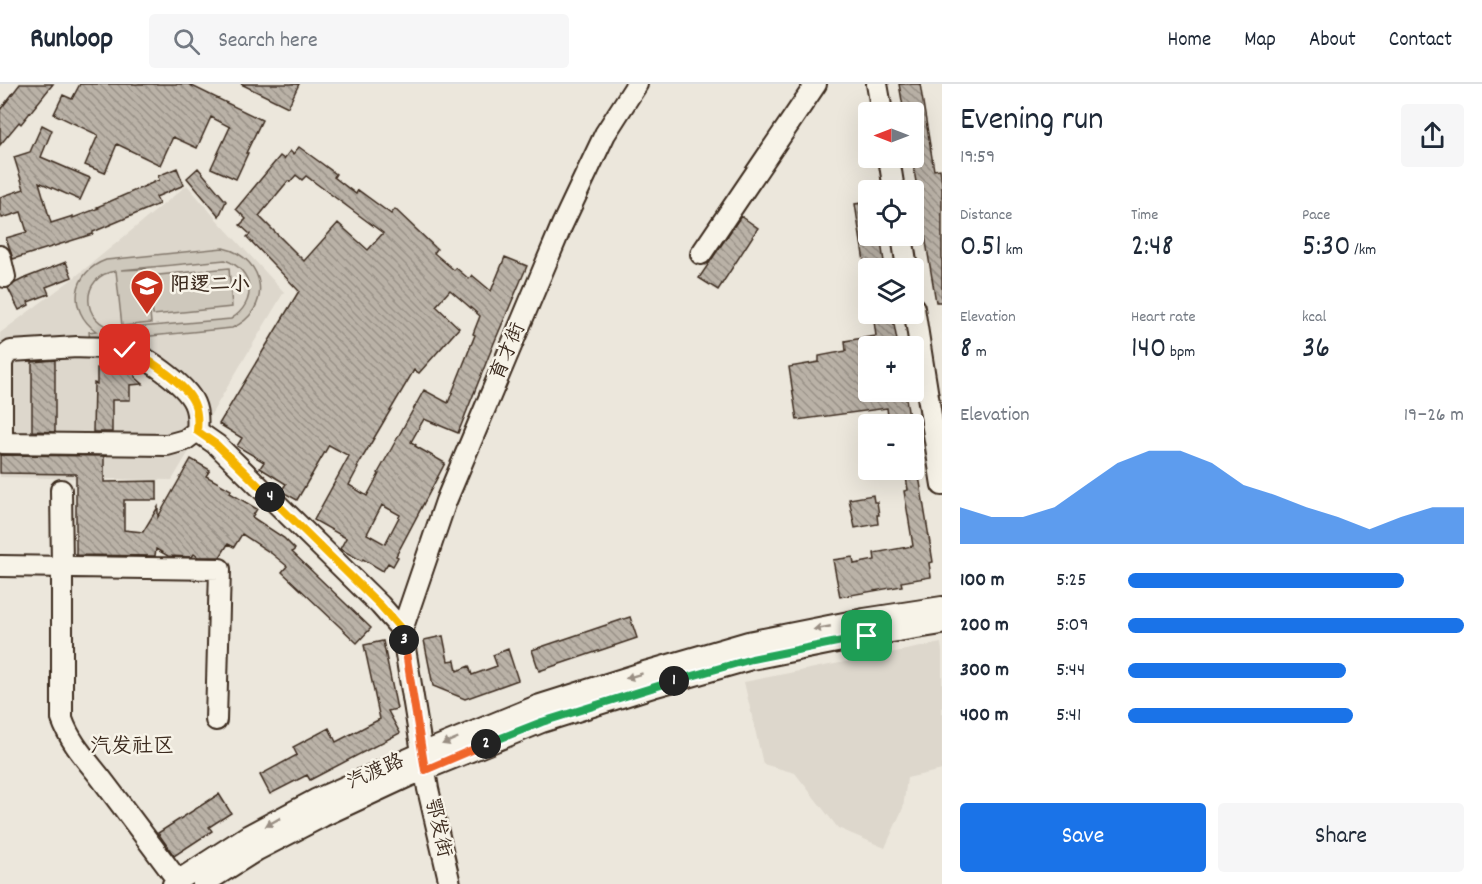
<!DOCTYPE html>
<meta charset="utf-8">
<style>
:root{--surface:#fff;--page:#f6f6f7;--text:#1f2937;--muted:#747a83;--line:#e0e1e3;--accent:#1a73e8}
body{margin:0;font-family:Dekko,"LXGW WenKai TC",sans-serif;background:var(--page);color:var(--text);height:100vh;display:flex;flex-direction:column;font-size:22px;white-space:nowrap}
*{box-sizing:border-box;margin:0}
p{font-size:20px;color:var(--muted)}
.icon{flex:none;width:33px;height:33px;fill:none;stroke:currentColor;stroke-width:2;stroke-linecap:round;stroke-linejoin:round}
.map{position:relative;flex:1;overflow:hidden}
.side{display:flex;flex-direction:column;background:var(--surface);width:540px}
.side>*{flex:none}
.needle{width:39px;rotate:270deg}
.controls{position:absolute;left:858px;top:18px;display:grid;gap:12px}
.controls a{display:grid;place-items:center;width:66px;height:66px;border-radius:6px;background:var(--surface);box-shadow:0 6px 24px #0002;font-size:30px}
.pin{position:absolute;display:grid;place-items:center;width:51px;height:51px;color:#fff;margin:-26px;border-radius:12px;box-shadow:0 3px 9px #0006}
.km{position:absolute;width:30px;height:30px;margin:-15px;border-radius:50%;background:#222;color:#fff;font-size:16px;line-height:30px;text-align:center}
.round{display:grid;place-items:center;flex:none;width:63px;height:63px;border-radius:6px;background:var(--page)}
.summary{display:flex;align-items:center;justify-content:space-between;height:102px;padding:0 18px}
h1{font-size:33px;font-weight:600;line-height:45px}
.metrics{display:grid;grid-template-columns:repeat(3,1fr);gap:9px;height:102px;padding:6px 18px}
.metrics div{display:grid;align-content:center}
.metrics b{font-size:30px;font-weight:600}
.metrics small{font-size:16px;font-weight:400}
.metrics p{font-size:16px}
.chart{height:168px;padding:12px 18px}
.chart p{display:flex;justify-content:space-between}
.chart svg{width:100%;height:108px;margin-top:6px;fill:var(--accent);opacity:.7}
.action{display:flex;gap:12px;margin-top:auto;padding:12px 18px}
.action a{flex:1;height:69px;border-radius:6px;background:var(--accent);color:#fff;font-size:24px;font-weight:600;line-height:69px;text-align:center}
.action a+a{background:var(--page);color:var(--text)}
ul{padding:0 18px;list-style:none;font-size:20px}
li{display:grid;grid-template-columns:96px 72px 1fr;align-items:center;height:45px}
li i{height:15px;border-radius:8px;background:var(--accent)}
header{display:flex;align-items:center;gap:36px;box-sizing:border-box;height:84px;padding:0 30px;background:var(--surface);border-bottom:2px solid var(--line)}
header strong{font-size:28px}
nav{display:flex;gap:33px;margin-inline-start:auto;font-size:21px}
.search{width:420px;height:54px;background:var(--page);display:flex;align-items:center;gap:15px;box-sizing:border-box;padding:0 21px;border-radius:6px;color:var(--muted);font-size:22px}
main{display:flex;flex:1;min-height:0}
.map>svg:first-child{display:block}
.built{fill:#ddd7cc}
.park{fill:#cec8bc;stroke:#84796d;stroke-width:1.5;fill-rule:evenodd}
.building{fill:url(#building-back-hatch);stroke:#3b2a1e;stroke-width:1.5;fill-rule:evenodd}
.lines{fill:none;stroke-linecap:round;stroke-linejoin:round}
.minor-casing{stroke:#3b2a1e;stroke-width:24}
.minor{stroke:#f7f3e8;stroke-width:20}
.oneway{fill:#998e83}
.split-1-casing{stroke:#fff;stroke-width:12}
.split-2-casing{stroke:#fff;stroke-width:12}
.split-3-casing{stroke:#fff;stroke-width:12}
.split-4-casing{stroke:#fff;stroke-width:12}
.split-5-casing{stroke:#fff;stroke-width:12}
.split-1{stroke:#22a559;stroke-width:8}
.split-2{stroke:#22a559;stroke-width:8}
.split-3{stroke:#f0652b;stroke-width:8}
.split-4{stroke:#f5b400;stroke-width:8}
.split-5{stroke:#f5b400;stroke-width:8}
.labels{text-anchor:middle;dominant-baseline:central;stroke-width:5;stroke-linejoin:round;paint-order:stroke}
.poi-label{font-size:20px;font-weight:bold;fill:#3b2a1e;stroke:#f7f3e8;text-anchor:start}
.street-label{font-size:20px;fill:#3b2a1e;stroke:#f7f3e8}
.neighbourhood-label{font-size:21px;fill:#3b2a1e;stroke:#f7f3e8}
</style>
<header>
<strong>Runloop</strong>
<div class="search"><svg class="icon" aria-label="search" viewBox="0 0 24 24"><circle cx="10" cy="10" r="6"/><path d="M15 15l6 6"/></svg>Search here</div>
<nav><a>Home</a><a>Map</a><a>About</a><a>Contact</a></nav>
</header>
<main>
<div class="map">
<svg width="942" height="800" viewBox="0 0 942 800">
<defs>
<pattern id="building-back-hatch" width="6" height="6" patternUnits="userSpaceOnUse" patternTransform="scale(1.5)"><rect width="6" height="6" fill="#bab2a7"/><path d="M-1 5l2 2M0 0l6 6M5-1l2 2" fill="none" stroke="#989187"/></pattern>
</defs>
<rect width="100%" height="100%" fill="#ece7dc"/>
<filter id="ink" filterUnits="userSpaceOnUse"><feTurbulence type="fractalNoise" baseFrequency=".0167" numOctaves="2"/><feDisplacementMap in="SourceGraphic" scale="12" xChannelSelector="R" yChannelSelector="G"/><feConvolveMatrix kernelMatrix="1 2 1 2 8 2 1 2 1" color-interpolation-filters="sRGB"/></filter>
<g filter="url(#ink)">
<path class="built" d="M187 101 218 137 284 208 172 396 0 393V249L75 193Z
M941 559 942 567V686L907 694 903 724 885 764 838 744 795 689 763 680 744 598Z"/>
<path class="park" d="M223 164C267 174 273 226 232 244L90 258 89 248 96 247C67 226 72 188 106 176ZM225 176C254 186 258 218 231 235L117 245C80 241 79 191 116 187L122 242 151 239 146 185 121 186Z
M229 184 232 223 153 231 149 192Z"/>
<path class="building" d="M20 0H53L21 40 19 38 0 61V26Z
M80 0H188L262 36 246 69H248L236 95 211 84 230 43 211 33 197 64 173 53 160 81 117 60 105 89 85 81 98 51 54 30 63 11 72 15Z
M241 0H299L288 23Z
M899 0H920L934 86 940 85 942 100V218H936L912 74 914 28H904Z
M42 41 52 46 41 73 90 94 80 116 39 98 51 139 73 132V134L99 124 97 123 159 96 158 92 177 84 184 101 156 113 159 120 93 148V150L13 175 6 154 27 148 21 128 2 134 0 128V113L24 105 14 73 30 68Z
M299 63 336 90 334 93 356 110 358 106 391 130 395 125 437 165 434 169 454 186 456 184 469 195 472 191 491 207 505 173 527 182 494 259 458 349 424 335 411 358 416 361 415 362 445 379 396 472 398 473 393 482 388 479 383 487 363 475 362 477 340 465 346 454 314 436 349 372 329 361 297 416 281 407 286 400 260 384 264 378 237 362 242 354 219 340 299 207 247 153 250 150 240 141 246 135 236 125 280 72 284 75 290 67 293 70ZM296 91 302 96 306 92 383 149 368 166 338 139 304 177 259 132 288 97 290 98ZM450 206 480 232 473 250 475 251 448 319 424 306 378 389 379 390 367 412 349 401 358 384 357 383 414 286 419 289 459 244 436 222ZM382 421 400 431 385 460 367 450Z
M198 84 226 117 219 132 187 94Z
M868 118V152H880L885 184H865L855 120Z
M741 132 758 144 718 206 699 194Z
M66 178 72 193 46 203 49 210 28 218 29 221 19 226 8 204 15 199 25 194Z
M873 230H892L898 262H865L868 284V308H905L910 340H889L887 324 797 336 789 283 819 278V272L846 267 845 257 876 252Z
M55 276V348L32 347V278Z
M122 278 135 283V293L143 300 130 301V316H112V348H93L94 299 97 300V284H104L108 281 122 279Z
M0 371 106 372 104 373V398L157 397V416H124V446L143 448 158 423V433L191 375 210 386 206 392 231 406 230 409 257 425 252 433 284 454 295 465 292 468 371 544 357 559 282 488 287 482 271 469 242 450 234 463 228 460 220 473H198L194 470 192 473 168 472 156 465 155 472 76 471V390L0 389Z
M905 386H918L933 478 929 479 931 493 901 498 902 502 840 513 833 476 853 473 854 480 875 476 874 469 913 462 904 407 908 406Z
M873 411 874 418H877L879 431H877L878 440 855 444 849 415Z
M630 533 637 554 539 587 532 566Z
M443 552 448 577 455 576 457 587 469 582 472 591 497 582 493 571 508 565 518 596 465 615 433 602 424 556Z
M383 557 397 625 388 627 400 649 310 696 307 691 270 710 260 691 297 671 293 663 329 644 336 658 380 635 364 561Z
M219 710 231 729 209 743 212 747 174 772 158 749Z"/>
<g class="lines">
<defs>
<path id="minor" d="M877 0 882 28
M889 74 894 106
M902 152 907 184
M701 170 816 0
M0 172 5 193
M914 224 942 401
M77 263C93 264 109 263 124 266 144 270 186 301 194 319 198 328 198 338 197 347L185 356 167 361 2 359V279L5 272 11 267Z
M197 347 217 361 380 521 402 546
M61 406 62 482V635C70 658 85 674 100 693 126 727 152 762 178 797
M0 482 220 485 216 636
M173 800 249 751 315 716 422 669 537 622 648 587 748 558 864 535 942 523
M203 800 257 766 323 732 409 692 542 638 653 603 752 575 867 552 942 540
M450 800 428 705 402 546 446 417 562 141 605 50 637 0"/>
</defs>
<use href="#minor" class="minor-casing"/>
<use href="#minor" class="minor"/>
</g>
<defs><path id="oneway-solid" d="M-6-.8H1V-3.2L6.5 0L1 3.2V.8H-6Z" transform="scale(1.5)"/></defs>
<g class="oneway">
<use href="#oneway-solid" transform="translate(822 544) rotate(169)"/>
<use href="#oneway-solid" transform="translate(634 592) rotate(163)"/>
<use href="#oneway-solid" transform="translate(450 657) rotate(157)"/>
<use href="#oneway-solid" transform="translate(273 738) rotate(151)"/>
</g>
</g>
<g class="lines" filter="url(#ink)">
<defs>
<path id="split-1" d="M674 597 752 575 867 552"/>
<path id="split-2" d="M486 660 542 638 674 597"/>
<path id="split-3" d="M404 556 425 686 486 660"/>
<path id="split-4" d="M270 413 380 521 402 546 404 556"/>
<path id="split-5" d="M125 266C145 271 186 300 194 319 198 328 198 338 197 347L217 361 270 413"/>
</defs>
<use href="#split-1" class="split-1-casing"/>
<use href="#split-2" class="split-2-casing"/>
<use href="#split-3" class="split-3-casing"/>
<use href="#split-4" class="split-4-casing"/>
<use href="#split-5" class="split-5-casing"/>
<use href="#split-1" class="split-1"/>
<use href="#split-2" class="split-2"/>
<use href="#split-3" class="split-3"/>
<use href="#split-4" class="split-4"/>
<use href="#split-5" class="split-5"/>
</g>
<defs>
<symbol id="school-pin" viewBox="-11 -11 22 30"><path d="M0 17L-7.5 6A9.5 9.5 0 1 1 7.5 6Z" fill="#c8321e" stroke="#f7f3e8"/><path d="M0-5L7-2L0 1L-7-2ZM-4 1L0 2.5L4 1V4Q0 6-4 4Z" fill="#fff"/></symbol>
</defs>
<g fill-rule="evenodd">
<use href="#school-pin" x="128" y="183" width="38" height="52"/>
</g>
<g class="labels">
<g class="poi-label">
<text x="170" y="202">阳逻二小</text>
</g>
<g class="street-label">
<text transform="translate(509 268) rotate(-67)">育才街</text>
<text transform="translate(376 689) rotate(-24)">汽渡路</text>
<text transform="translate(437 744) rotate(77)">鄂发街</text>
</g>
<g class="neighbourhood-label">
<text x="132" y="664">汽发社区</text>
</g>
</g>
</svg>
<div class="controls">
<a><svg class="needle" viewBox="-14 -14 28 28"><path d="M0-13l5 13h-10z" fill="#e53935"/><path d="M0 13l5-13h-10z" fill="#747a83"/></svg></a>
<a><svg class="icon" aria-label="locate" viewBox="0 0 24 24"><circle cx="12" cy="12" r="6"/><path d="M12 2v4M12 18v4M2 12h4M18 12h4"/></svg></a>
<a><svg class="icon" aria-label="layers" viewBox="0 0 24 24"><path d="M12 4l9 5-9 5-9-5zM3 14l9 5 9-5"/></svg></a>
<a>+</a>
<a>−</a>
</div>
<div class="pin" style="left:867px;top:552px;background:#1e9e55"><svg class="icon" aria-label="arrive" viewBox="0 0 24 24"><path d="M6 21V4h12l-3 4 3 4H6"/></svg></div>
<div class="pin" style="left:125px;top:266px;background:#d93025"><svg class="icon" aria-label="check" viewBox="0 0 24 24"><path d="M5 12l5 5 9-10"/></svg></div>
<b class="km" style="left:674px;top:597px">1</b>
<b class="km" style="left:486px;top:660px">2</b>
<b class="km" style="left:404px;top:556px">3</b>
<b class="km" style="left:270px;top:413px">4</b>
</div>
<section class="side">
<div class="summary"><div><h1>Evening run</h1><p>19:59</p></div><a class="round"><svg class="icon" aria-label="share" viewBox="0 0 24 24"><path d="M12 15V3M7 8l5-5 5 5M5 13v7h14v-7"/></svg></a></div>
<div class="metrics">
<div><p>Distance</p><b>0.51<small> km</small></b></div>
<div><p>Time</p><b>2:48</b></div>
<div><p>Pace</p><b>5:30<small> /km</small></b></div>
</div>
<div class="metrics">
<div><p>Elevation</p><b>8<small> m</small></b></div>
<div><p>Heart rate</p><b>140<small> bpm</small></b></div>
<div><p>kcal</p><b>36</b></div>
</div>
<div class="chart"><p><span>Elevation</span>19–26 m</p>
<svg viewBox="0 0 160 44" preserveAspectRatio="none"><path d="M0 44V29L10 33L20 33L30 29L40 20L50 11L60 6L70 6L80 11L90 20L100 24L110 29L120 33L130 38L140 33L150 29L160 29V44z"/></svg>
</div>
<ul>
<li><b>100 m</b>5:25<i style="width:82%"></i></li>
<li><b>200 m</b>5:09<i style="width:100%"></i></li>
<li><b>300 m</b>5:44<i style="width:65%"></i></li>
<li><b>400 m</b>5:41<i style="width:67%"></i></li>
</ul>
<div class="action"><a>Save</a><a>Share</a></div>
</section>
</main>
